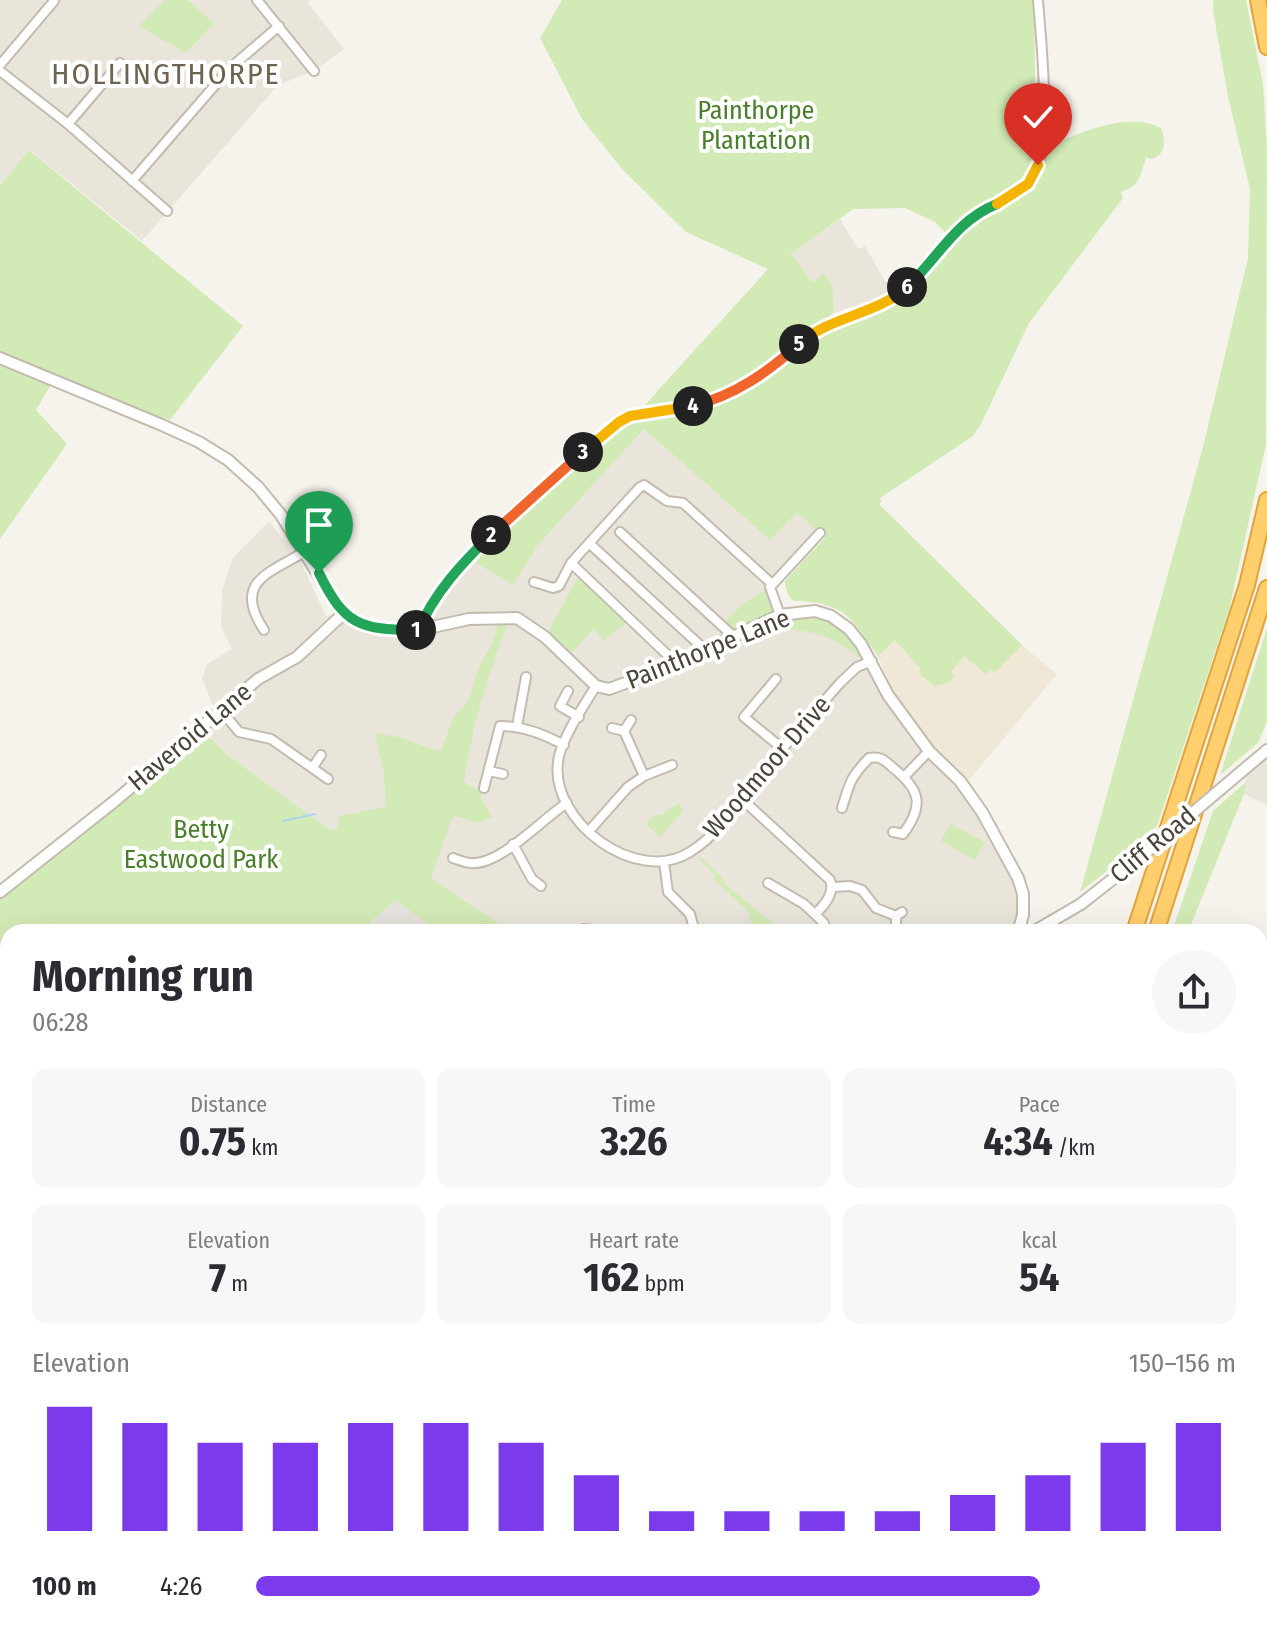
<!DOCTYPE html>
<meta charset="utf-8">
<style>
:root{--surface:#fff;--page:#f7f7f7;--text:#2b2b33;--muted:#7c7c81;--accent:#7c3aed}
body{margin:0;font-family:"Fira Sans Condensed",sans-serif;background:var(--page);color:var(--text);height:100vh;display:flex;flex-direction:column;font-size:30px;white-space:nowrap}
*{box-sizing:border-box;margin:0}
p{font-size:26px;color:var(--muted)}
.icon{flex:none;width:44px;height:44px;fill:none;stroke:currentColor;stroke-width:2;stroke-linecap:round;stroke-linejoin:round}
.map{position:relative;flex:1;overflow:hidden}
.side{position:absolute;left:0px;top:924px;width:1268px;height:710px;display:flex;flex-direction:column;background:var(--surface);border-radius:24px 24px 0 0;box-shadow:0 8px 32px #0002}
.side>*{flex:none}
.pin{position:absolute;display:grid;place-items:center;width:68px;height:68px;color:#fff;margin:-82px -34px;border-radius:50% 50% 50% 0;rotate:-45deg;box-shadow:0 0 8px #0007}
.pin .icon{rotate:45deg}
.km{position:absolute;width:40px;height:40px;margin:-20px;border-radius:50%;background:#222;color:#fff;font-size:22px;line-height:40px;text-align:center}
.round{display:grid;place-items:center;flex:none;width:84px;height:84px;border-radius:42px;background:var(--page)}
.headline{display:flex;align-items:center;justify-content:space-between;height:136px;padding:0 32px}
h1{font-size:44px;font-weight:700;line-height:60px}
.metrics{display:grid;grid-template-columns:repeat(3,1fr);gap:12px;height:136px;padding:8px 32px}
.metrics div{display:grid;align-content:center;border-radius:16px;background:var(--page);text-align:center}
.metrics b{font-size:40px;font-weight:700}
.metrics small{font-size:22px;font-weight:400}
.metrics p{font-size:22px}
.chart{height:224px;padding:16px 32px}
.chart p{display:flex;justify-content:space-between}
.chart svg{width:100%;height:144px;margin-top:8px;stroke:var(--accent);stroke-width:6}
ul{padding:0 32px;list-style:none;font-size:26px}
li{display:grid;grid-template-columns:128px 96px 1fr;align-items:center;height:60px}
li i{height:20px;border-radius:10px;background:var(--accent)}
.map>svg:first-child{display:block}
.residential{fill:#eae5da}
.industrial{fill:#e6e2dd}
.education{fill:#efe8d6}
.green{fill:#d2eab5}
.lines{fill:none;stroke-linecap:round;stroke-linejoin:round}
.stream{stroke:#a9d4f2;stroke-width:2}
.minor-casing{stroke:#c2bbae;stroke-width:12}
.tertiary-casing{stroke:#c2bbae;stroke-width:14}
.motorway-casing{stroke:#e0a43c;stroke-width:18}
.minor{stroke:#fff;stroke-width:8}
.tertiary{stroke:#fff;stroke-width:10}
.motorway{stroke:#ffcf6e;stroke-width:14}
.tertiary-bridge-casing{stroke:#c2bbae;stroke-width:14;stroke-linecap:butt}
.tertiary-bridge{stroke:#fff;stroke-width:10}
.split-1-casing{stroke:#fff;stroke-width:16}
.split-2-casing{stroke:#fff;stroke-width:16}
.split-3-casing{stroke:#fff;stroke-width:16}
.split-4-casing{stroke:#fff;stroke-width:16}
.split-5-casing{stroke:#fff;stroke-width:16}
.split-6-casing{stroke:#fff;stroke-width:16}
.split-7-casing{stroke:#fff;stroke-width:16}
.split-8-casing{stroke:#fff;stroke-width:16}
.split-1{stroke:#22a559;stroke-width:10}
.split-2{stroke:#22a559;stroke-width:10}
.split-3{stroke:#f0652b;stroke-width:10}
.split-4{stroke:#f5b400;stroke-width:10}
.split-5{stroke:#f0652b;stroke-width:10}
.split-6{stroke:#f5b400;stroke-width:10}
.split-7{stroke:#22a559;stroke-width:10}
.split-8{stroke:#f5b400;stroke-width:10}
.labels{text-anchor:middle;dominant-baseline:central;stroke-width:8;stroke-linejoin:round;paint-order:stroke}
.park-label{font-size:26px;fill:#4a7f2a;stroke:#fff}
.street-label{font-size:26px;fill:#4b4439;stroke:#fff}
.quarter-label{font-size:30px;letter-spacing:2px;fill:#6e6250;stroke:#fff}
</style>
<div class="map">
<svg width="1267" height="1633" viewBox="0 0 1267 1633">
<rect width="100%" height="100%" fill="#f6f3ec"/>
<path class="residential" d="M0 0H311L308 3 344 49 314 71 278 85 142 241 30 150 0 186Z
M840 219 858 249 865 246 892 293 834 313 833 288 824 274 813 283 790 254Z
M644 429 770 539 797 511 820 533 770 587 744 603 767 630 805 629 820 634 850 648 867 663 888 695 964 786 1018 878V932H511L388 849 344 831 327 828 228 755 200 728 220 710 214 708 202 678 207 664 232 649 221 626 222 591 233 558 269 521 302 565 326 616 343 614 358 623 418 630 427 611 471 560 513 584 538 545Z
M1267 754V805L1244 794 1246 774Z
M8 1148V1414L0 1404V1155Z
M8 1514V1626H879L876 1633H0V1516Z
M1260 1553 1267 1555V1633H976L977 1626H1260Z"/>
<path class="industrial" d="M395 900 439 932H360Z"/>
<path class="education" d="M811 551 1010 635 1057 674 966 784 923 737 895 696 878 656 846 613 815 601H793L789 597 785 586V581Z"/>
<path class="green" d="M165 0H188L214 23 186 53 139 26Z
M562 0H1034L1036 153C1068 137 1126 109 1161 128 1166 141 1166 155 1151 159L1146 157C1141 174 1140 186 1121 192L1123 198 1029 323 981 424 973 436 880 498 882 501 879 504 1022 645 994 673 990 670 986 674 964 656 951 672 955 676 947 683 934 686 921 675 920 668 895 640 878 656C850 616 845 602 793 601L787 593 785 581 825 538 797 512 770 540 644 429 538 545 513 585 471 560 507 520 619 422 723 398 806 338 884 302 922 270 940 263 974 222 1018 199 1038 182 1025 176 1015 189 961 217 946 234 935 222 905 208 853 209 791 254 813 283 824 273 833 288 834 313C775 354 723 413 644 406L768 269 686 232 621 168 582 119 540 38Z
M1213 0H1246L1263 84 1267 148 1266 444 1229 610 1157 826 1116 864 1080 892 1203 447 1248 258 1250 189 1228 97 1213 10Z
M29 150 243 326 170 420 53 381 36 410 67 444 0 539V186Z
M581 572 630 619 605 640 593 629 568 657 545 637Z
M770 587 780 614 815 611 849 629 867 664C821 623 790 626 733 636L721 625 744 603Z
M498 624 507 625C488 674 471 730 464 782L482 792 481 798 492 817 480 823 453 816 431 878 511 932H439L395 900 360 932H8V1148L0 1155V892L200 728 228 755 327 828 337 830 339 816 386 807 384 773 375 733 399 737 441 752 453 717 468 702 480 664 491 647Z
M1267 628V721L1258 743 1220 775Z
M1246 782 1244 794 1188 932H1172L1213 811Z
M679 803 683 811 660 837 646 824 654 815H661Z
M951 824 985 842 975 860 941 841Z
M700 857 723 878 725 884 783 932H762L748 919 751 914 713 879 715 875 698 858Z"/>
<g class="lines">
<path class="stream" d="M283 821 315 814"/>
<defs>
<path id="minor" d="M257 0 314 71
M0 65 54 1
M0 71 68 124 167 211
M68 124 120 63
M132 181 229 69 279 26
M620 532 733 636
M589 543 704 649
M571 563 676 663
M534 582 553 588 559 586 571 563 639 488 644 485 667 501 683 503 772 584
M780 615 770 587 820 533
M264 630C232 582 269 573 306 551
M419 630C449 557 557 474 619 422 649 405 691 413 724 397 760 381 785 350 817 330 843 314 876 311 900 293 928 273 942 238 970 218 993 200 1023 199 1037 169 1051 137 1041 38 1038 0
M776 679 744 717 783 749
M596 686C584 705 560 741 558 762 550 821 636 886 690 852 722 832 741 799 764 771 788 741 815 712 840 683L857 667 872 661
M568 691 560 706 579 717
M221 710 239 732 271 739 328 779
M517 726 526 677
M612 728 624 731 631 720
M624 731 644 776
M313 767 321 755
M489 771 503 774
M905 776 929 751
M484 788 500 726C524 726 543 734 564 745
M743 800 830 880C835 893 825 905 815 914
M842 808C850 782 850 778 869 758 881 756 884 760 892 767 920 789 925 805 903 834L893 832
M589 831 628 787 644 776 672 765
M513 844 532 879 541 886
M453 858C459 860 465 863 471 863 500 866 543 818 567 803
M664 862 668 892 690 914 695 932
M768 883 804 904 824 923
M833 887 850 886 862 890 876 908 896 916
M896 927V916L902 912
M584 929 607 932
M0 1249 8 1244
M0 1284 8 1293
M0 1516 8 1514
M133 1626 130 1628 134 1633
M254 1626 257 1629
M364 1626 371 1633
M469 1626 476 1633
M565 1626 572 1633
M671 1626 680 1633
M1017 1626V1633
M1097 1629 1100 1633
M212 1633 219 1626
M313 1633 320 1626
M447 1633 454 1626
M552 1633 559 1626
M742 1633 745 1626
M818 1633 820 1626
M1169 1633 1172 1626"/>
<path id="tertiary" d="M0 358 162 425 199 442 228 460 258 487 281 515 343 614 368 627 390 630H419L469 619 517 618 545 637 596 686 609 689 661 670 780 615 815 611 831 616 849 629 861 644 888 695 929 751 960 781 982 812 1018 878 1023 894V915L1018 932
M1254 761 1267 750
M0 892 116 800 258 679 297 657 343 614
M1033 932 1081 904 1137 860
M0 1404 8 1414
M0 1476 8 1469
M1260 1600 1267 1601
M93 1626 94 1633"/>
<path id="motorway" d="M1258 0 1267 47
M1134 932 1247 585 1267 500
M1156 932 1267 588
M902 1633 904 1626
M914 1633 916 1626
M934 1633 936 1626
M957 1633 959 1626"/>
</defs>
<use href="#minor" class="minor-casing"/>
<use href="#tertiary" class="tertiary-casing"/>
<use href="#motorway" class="motorway-casing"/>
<use href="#minor" class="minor"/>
<use href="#tertiary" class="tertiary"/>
<use href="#motorway" class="motorway"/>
<defs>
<path id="tertiary-bridge" d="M1137 860 1254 761"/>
</defs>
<use href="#tertiary-bridge" class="tertiary-bridge-casing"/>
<use href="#tertiary-bridge" class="tertiary-bridge"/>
</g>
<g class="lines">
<defs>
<path id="split-1" d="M319 573C344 624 359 630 416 630"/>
<path id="split-2" d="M416 630H419C433 594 463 562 491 535"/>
<path id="split-3" d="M491 535 583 452"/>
<path id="split-4" d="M583 452 619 422 630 416 693 406"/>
<path id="split-5" d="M693 406C735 395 767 373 799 344"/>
<path id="split-6" d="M799 344C830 316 877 315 907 287"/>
<path id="split-7" d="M907 287C938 258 955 221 997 204"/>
<path id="split-8" d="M997 204 1028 184 1038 165"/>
</defs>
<use href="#split-1" class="split-1-casing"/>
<use href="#split-2" class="split-2-casing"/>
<use href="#split-3" class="split-3-casing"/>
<use href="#split-4" class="split-4-casing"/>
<use href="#split-5" class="split-5-casing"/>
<use href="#split-6" class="split-6-casing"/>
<use href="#split-7" class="split-7-casing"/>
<use href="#split-8" class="split-8-casing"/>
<use href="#split-1" class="split-1"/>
<use href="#split-2" class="split-2"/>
<use href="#split-3" class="split-3"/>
<use href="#split-4" class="split-4"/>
<use href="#split-5" class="split-5"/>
<use href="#split-6" class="split-6"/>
<use href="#split-7" class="split-7"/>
<use href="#split-8" class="split-8"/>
</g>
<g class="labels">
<g class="park-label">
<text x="756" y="110">Painthorpe<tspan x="756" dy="30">Plantation</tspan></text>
<text x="201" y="829">Betty<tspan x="201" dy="30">Eastwood Park</tspan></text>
</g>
<g class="street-label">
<text transform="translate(708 649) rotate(-22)">Painthorpe Lane</text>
<text transform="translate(190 737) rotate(-40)">Haveroid Lane</text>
<text transform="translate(767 767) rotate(-49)">Woodmoor Drive</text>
<text transform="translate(1153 845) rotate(-40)">Cliff Road</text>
</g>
<g class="quarter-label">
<text x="166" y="74">HOLLINGTHORPE</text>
</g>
</g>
</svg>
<div class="pin" style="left:319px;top:573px;background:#1e9e55"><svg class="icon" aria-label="arrive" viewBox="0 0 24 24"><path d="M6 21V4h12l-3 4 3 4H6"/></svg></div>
<div class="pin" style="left:1038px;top:165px;background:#d93025"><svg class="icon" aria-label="check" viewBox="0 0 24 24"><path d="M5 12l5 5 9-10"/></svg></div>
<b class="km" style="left:416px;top:630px">1</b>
<b class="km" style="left:491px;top:535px">2</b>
<b class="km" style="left:583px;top:452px">3</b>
<b class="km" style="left:693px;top:406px">4</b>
<b class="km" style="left:799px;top:344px">5</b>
<b class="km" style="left:907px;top:287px">6</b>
<section class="side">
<div class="headline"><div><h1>Morning run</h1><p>06:28</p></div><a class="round"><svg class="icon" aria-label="share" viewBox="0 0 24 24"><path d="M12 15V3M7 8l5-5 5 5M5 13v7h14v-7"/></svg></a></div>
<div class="metrics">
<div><p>Distance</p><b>0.75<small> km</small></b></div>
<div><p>Time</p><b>3:26</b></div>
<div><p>Pace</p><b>4:34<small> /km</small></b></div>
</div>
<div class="metrics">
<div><p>Elevation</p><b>7<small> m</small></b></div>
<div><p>Heart rate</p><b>162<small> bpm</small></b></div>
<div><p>kcal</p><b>54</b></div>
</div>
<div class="chart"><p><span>Elevation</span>150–156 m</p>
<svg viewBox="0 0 160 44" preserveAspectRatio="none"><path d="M5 44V6M15 44V11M25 44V17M35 44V17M45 44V11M55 44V11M65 44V17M75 44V27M85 44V38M95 44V38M105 44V38M115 44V38M125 44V33M135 44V27M145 44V17M155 44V11"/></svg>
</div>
<ul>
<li><b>100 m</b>4:26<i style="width:80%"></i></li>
</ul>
</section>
</div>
